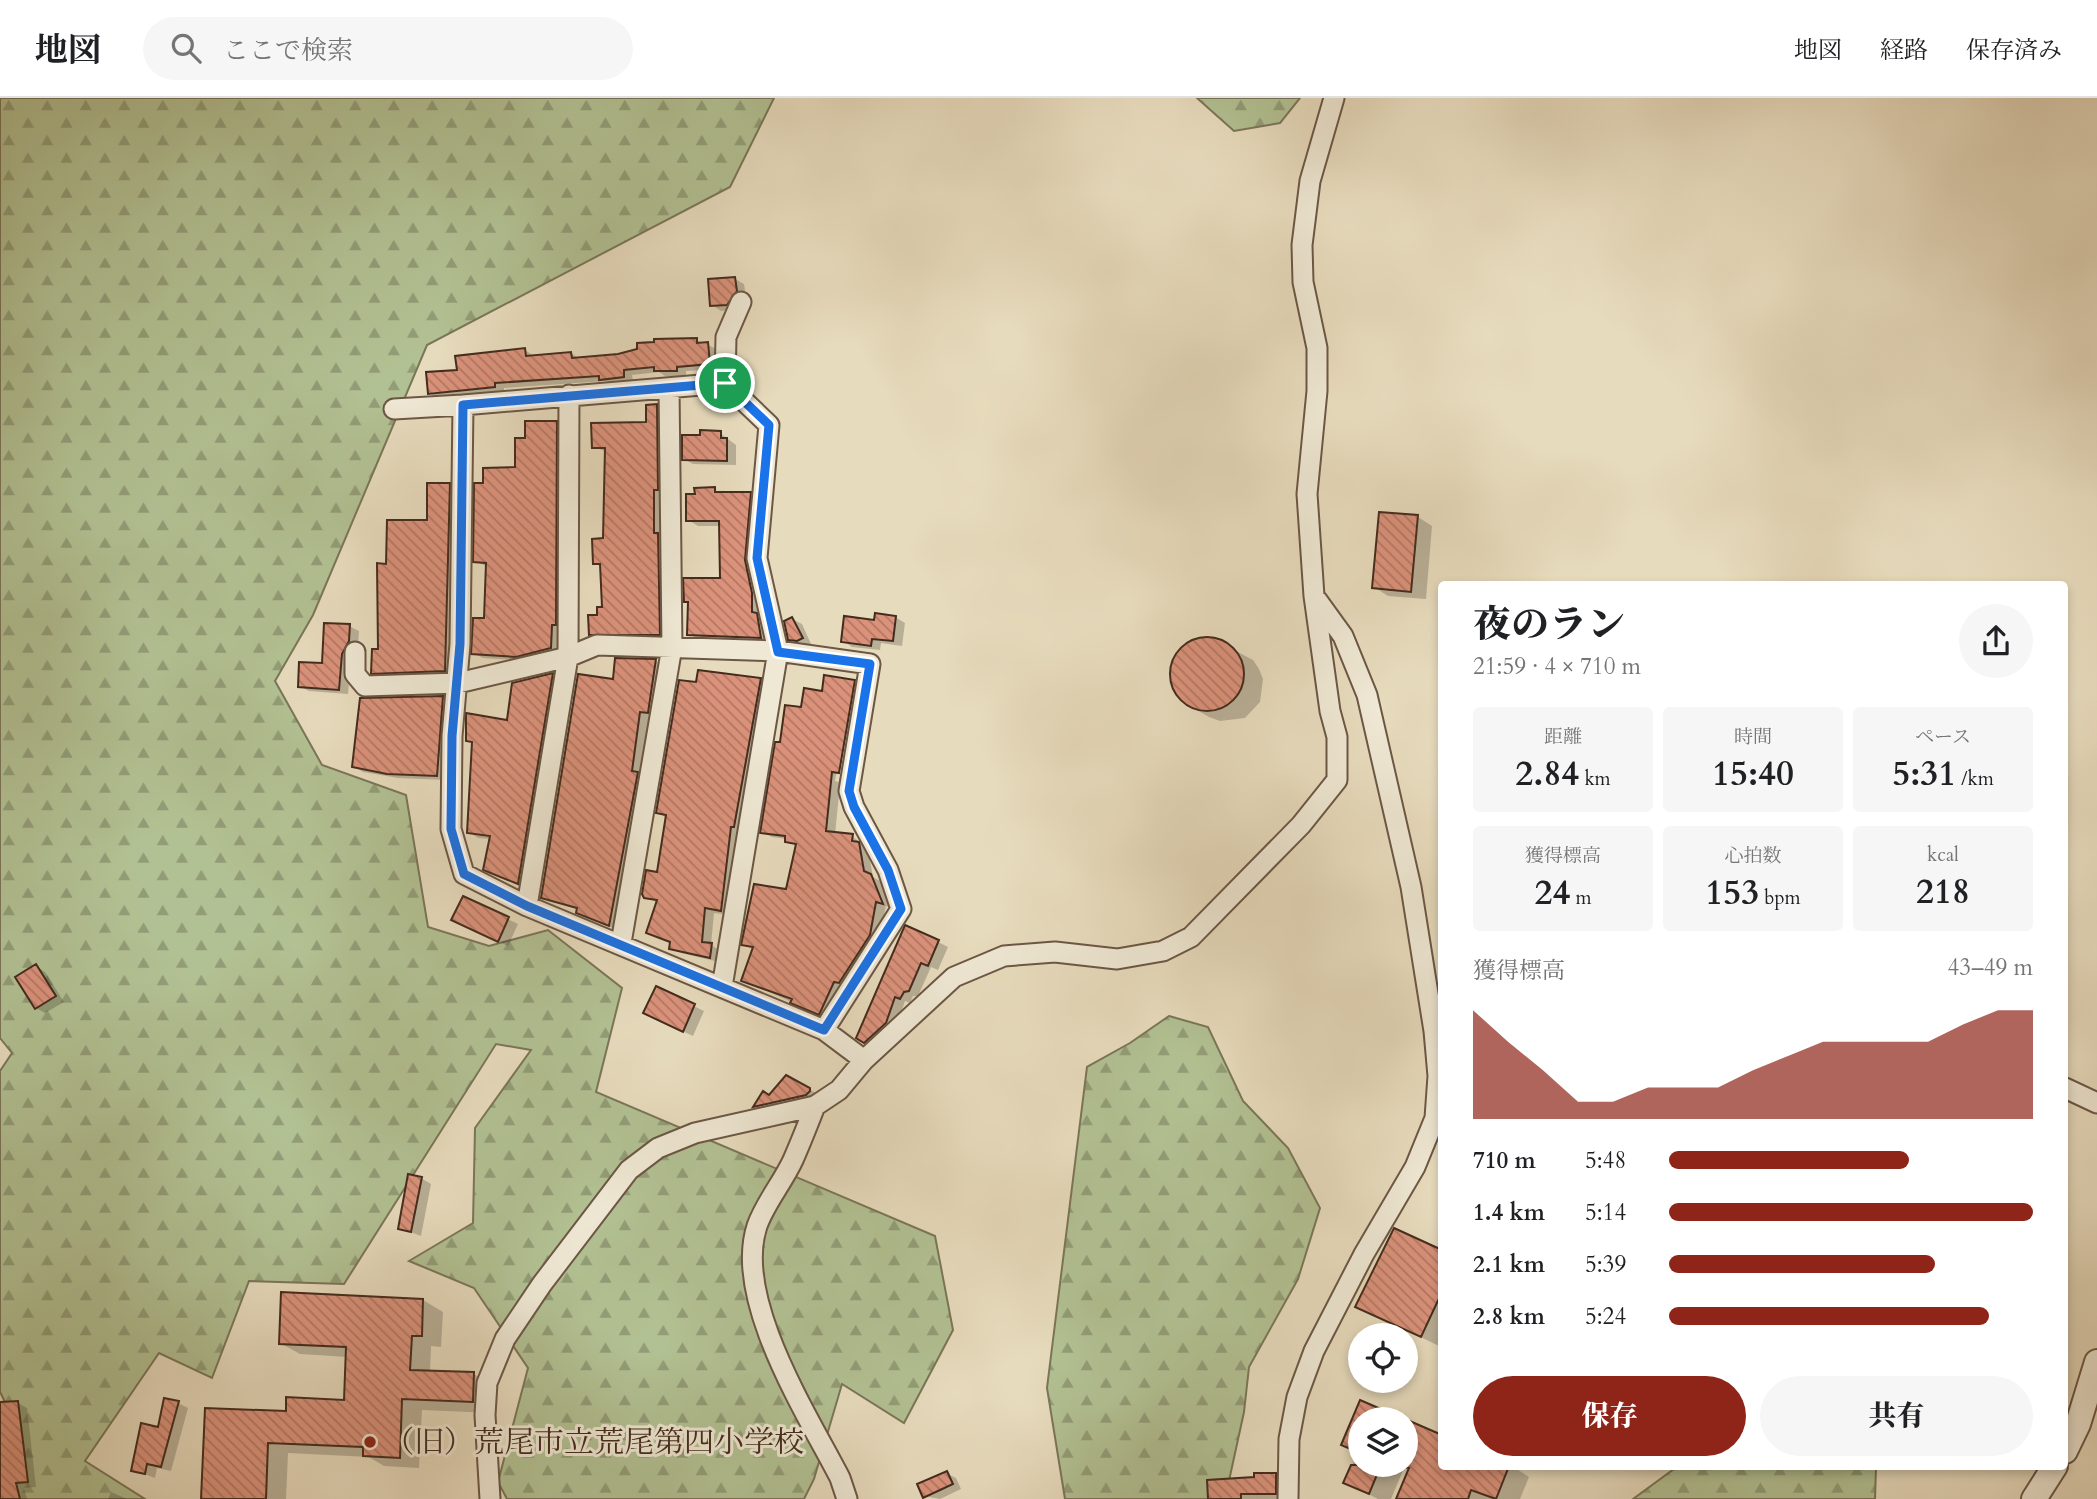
<!DOCTYPE html>
<html lang="ja">
<meta charset="utf-8">
<style>
:root{--surface:#fff;--page:#f6f6f6;--text:#202124;--muted:#757577;--line:#e0e0e0;--accent:#8f2418}
body{margin:0;font-family:Cardo,"Noto Serif JP",serif;background:var(--page);color:var(--text);height:100vh;display:flex;flex-direction:column;font-size:26px;white-space:nowrap}
*{box-sizing:border-box;margin:0}
p{font-size:23px;color:var(--muted)}
.icon{flex:none;width:38px;height:38px;fill:none;stroke:currentColor;stroke-width:2;stroke-linecap:round;stroke-linejoin:round}
.map{position:relative;flex:1;overflow:hidden}
.side{position:absolute;left:1438px;top:483px;width:630px;height:889px;display:flex;flex-direction:column;background:var(--surface);border-radius:7px;box-shadow:0 4px 10px #0003}
.side>*{flex:none}
.tools{position:absolute;left:1348px;top:1225px;display:grid;gap:14px}
.tools a{display:grid;place-items:center;width:70px;height:70px;border-radius:50%;background:var(--surface);box-shadow:0 4px 10px #0003;font-size:35px}
.pin{position:absolute;display:grid;place-items:center;width:60px;height:60px;color:#fff;margin:-30px;border:4px solid #fff;border-radius:50%;box-shadow:0 2px 7px #0007}
.round{display:grid;place-items:center;flex:none;width:74px;height:74px;border-radius:37px;background:var(--page)}
.head{display:flex;align-items:center;justify-content:space-between;height:119px;padding:0 35px}
h1{font-size:38px;font-weight:800;line-height:52px}
.metrics{display:grid;grid-template-columns:repeat(3,1fr);gap:10px;height:119px;padding:7px 35px}
.metrics div{display:grid;align-content:center;border-radius:7px;background:var(--page);text-align:center}
.metrics b{font-size:35px;font-weight:800}
.metrics small{font-size:19px;font-weight:400}
.metrics p{font-size:19px}
.chart{height:196px;padding:14px 35px}
.chart p{display:flex;justify-content:space-between}
.chart svg{width:100%;height:126px;margin-top:7px;fill:var(--accent);opacity:.7}
.primary-button{display:flex;gap:14px;margin-top:auto;padding:14px 35px}
.primary-button a{flex:1;height:80px;border-radius:42px;background:var(--accent);color:#fff;font-size:28px;font-weight:800;line-height:80px;text-align:center}
.primary-button a+a{background:var(--page);color:var(--text)}
ul{padding:0 35px;list-style:none;font-size:23px}
li{display:grid;grid-template-columns:112px 84px 1fr;align-items:center;height:52px}
li i{height:18px;border-radius:9px;background:var(--accent)}
header{display:flex;align-items:center;gap:42px;box-sizing:border-box;height:98px;padding:0 35px;background:var(--surface);border-bottom:2px solid var(--line)}
header strong{font-size:33px}
nav{display:flex;gap:38px;margin-inline-start:auto;font-size:24px}
.search{width:490px;height:63px;background:var(--page);display:flex;align-items:center;gap:18px;box-sizing:border-box;padding:0 24px;border-radius:38px;color:var(--muted);font-size:26px}
.map>svg:first-child{display:block}
.forest{fill:url(#forest-firs);stroke:#7a7658;stroke-width:2}
.shadow{fill:#0003}
.building{fill:url(#building-back-hatch);stroke:#432b1d;stroke-width:2}
.lines{fill:none;stroke-linecap:round;stroke-linejoin:round}
.minor-casing{stroke:#6c5745;stroke-width:23}
.tertiary-casing{stroke:#6c5745;stroke-width:28}
.minor{stroke:#efe8d4;stroke-width:19}
.tertiary{stroke:#efe8d4;stroke-width:24}
.route-casing{stroke:#fff;stroke-width:14}
.route{stroke:#1a73e8;stroke-width:9}
.poi-dot{fill:#8f2418;stroke:#efe8d4;stroke-width:2.5}
.labels{text-anchor:middle;dominant-baseline:central;stroke-width:6;stroke-linejoin:round;paint-order:stroke}
.poi-label{font-size:30px;fill:#432b1d;stroke:#efe8d4;text-anchor:start}
</style>
<header>
<strong>地図</strong>
<div class="search"><svg class="icon" aria-label="search" viewBox="0 0 24 24"><circle cx="10" cy="10" r="6"/><path d="M15 15l6 6"/></svg>ここで検索</div>
<nav><a>地図</a><a>経路</a><a>保存済み</a></nav>
</header>
<div class="map">
<svg width="2097" height="1401" viewBox="0 0 2097 1401">
<defs>
<pattern id="forest-firs" width="22" height="20" patternUnits="userSpaceOnUse" patternTransform="scale(1.75)"><rect width="22" height="20" fill="#b2c193"/><path d="M5 1l3.5 6h-7zM16 11l3.5 6h-7z" fill="#929d77"/></pattern>
<pattern id="building-back-hatch" width="6" height="6" patternUnits="userSpaceOnUse" patternTransform="scale(1.75)"><rect width="6" height="6" fill="#db927b"/><path d="M-1 5l2 2M0 0l6 6M5-1l2 2" fill="none" stroke="#b37764"/></pattern>
</defs>
<rect width="100%" height="100%" fill="#e7dbbd"/>
<filter id="stains"><feTurbulence type="fractalNoise" baseFrequency=".00286" numOctaves="4"/><feColorMatrix values="0 0 0 0 .2 0 0 0 0 .09 0 0 0 0 .02 0 0 0 .5 -.17"/></filter>
<radialGradient id="worn" r=".72"><stop offset=".6" stop-color="#630" stop-opacity="0"/><stop offset="1" stop-color="#630" stop-opacity=".3"/></radialGradient>
<path class="forest" d="M0 0H774L730 89 427 247 313 517 275 583 322 667 406 697 428 829 489 848 548 832 622 890 596 994 935 1138 953 1232 904 1325 842 1286 814 1381 804 1401H507L498 1384 528 1270 474 1190 409 1163 473 1125 475 1030 531 952 496 946 344 1186 249 1183 212 1280 159 1255 85 1363 145 1401H0L5 1304 0 1294V973L12 955 0 940Z
M1197 0H1300L1280 25 1234 33Z
M1169 918 1208 929 1243 1003 1288 1050 1320 1110 1298 1181 1249 1269 1244 1314 1225 1401H1065L1047 1290 1087 969 1130 945Z
M1678 1368 1876 1369 1875 1401H1633Z"/>
<path class="shadow" d="M735 181 744 186 746 199 736 211 721 213 712 207Z
M696 242 717 251 719 271 686 273V278H665L659 274 632 277 633 283 610 286 605 283 504 290V294L439 300 429 295 458 274 525 252 534 258 571 255 580 261 619 258Z
M656 308 665 313 668 541H599L591 536 603 511 602 469 595 465 605 442 607 354 594 349 648 326Z
M556 325 566 330 560 555 527 563 483 560 473 555 486 522 488 469 475 463 485 387 517 371Z
M720 335 736 347V367L693 366 684 361 702 339Z
M449 387 459 393 454 578 383 580 373 575 380 553 388 467 429 423Z
M696 391 750 396 760 401 770 545 699 541 689 536 690 505 685 503 721 482V428H698L688 422Z
M1418 419 1432 428 1426 501 1388 498 1374 489Z
M895 519 905 525 902 548 881 545 880 552 852 549 843 543 875 524Z
M792 521 802 526 811 546 799 547 790 541Z
M349 528 359 533 358 549 351 562 348 596 309 593 299 588 323 567Z
M1211 540 1253 562 1259 571 1263 581 1260 604 1245 620 1220 623 1209 619 1188 607 1173 588V564L1188 546Z
M656 563 665 568 657 619 649 618 618 832 587 820 579 812 543 800 614 582Z
M553 577 562 582 528 790 494 776 491 741 478 740 469 734 473 645 467 642 508 624Z
M761 581 770 587 730 817 714 815 711 847 721 853 719 864 681 855 671 850 672 845 648 834 658 805 646 799 658 775 667 720 658 715 698 586Z
M854 584 835 683 839 684 856 585 863 589 848 679 841 678 835 736 852 738 868 751 873 779 880 783 891 810 886 808 879 843 829 921 743 882 754 852 743 846 787 793 797 749 787 741 772 739 762 734 782 646 803 611 823 595Z
M443 599 452 605 446 682 398 680 363 674 353 668Z
M464 800 518 826 508 848 463 827Z
M938 844 948 849 938 872 931 869 918 898H913L910 905 905 903 896 930 875 949 858 939Z
M36 868 45 874 64 904 45 915 36 910Z
M656 890 704 913 693 938 654 920Z
M786 979 818 996 815 1002 764 1014 755 1009 764 995 769 999Z
M421 1080 431 1086 421 1138 400 1130Z
M1442 1154 1441 1249 1358 1208Z
M423 1202 443 1214 441 1249 431 1248 430 1274 474 1276 493 1288 492 1315 422 1312 419 1370 384 1368 369 1359 288 1355 286 1401H203L287 1315 345 1303 347 1259 300 1256 280 1245Z
M18 1305 27 1310 36 1389 24 1390 27 1401H0V1306Z
M178 1305 188 1310 171 1373 157 1370 155 1380 133 1372Z
M1361 1305 1400 1321H1360V1367H1405L1442 1339V1368H1512L1529 1379 1520 1401H1398L1410 1372 1404 1370 1391 1401H1378L1345 1384 1358 1354 1343 1346Z
M946 1375 956 1380 961 1391 940 1401 924 1398Z
M1276 1377 1284 1382V1401H1210Z
M111 1394 127 1401H108Z"/>
<path class="building" d="M735 179 737 193 727 207 710 208 708 181Z
M697 240V245L708 244 710 266 677 269V273H654V269L624 272V279L599 282V278L495 285V289L428 296 426 274 457 272 455 258 525 250 526 258 571 254 572 260 618 256 637 251V245L654 244V241Z
M657 306 658 392H654V435H658L660 537H589L588 517H597V509H602L600 466H593L592 441 603 440 605 350H592L591 325 646 324V307Z
M525 323H557L556 527H552L551 550 516 559 471 556 473 520H484L486 465 473 464 474 385H483V370L515 369V340H525Z
M700 332 721 333V340H727V363L682 362V337H700Z
M427 385H450L445 573 371 576 372 551H378L377 465 386 466 387 422H427Z
M715 389V394H751L745 462 752 495V514L757 515 761 540 687 537 688 504H684L683 480H720L719 423H686V396H695L694 390Z
M1379 414 1418 417 1411 494 1372 490Z
M875 515 896 518 893 543 872 541 871 548 841 544 844 518 874 522Z
M792 519 803 540 797 543 788 542 784 523Z
M324 525 350 526 349 543 342 556 339 592 298 589 299 564 322 565Z
M1170 576a37 37 0 1 1 74 0a37 37 0 1 1-74 0Z
M615 560 656 561 648 615 640 614 632 673 638 674 609 828 576 815 577 810 541 800 578 576 613 581Z
M698 572 761 580 734 729H731L721 813 705 810 702 844 712 845 710 860 669 851 670 844 646 835 657 802 644 800 642 796 646 772 657 774 666 717 656 715 679 582 696 584Z
M553 575 518 786 483 772 490 738 467 735 472 644 466 643V615L507 622 512 585Z
M824 577 855 582 839 675 832 674 826 733 853 736 852 743 859 744 864 773 871 776 883 806 876 804 870 837 839 885 834 884 819 917 790 905 792 901 741 883 753 849 741 847 754 786 786 791 796 746 785 744V738L760 735 775 644H780L785 607 801 609 804 590 822 593Z
M443 598 437 678 387 676 352 669 360 600Z
M463 798 509 819 498 844 451 822Z
M905 827 939 842 928 868 921 865 909 893 904 894 900 901 895 899 886 925 864 945 856 940Z
M36 866 56 898 35 911 15 879Z
M656 888 695 906 683 934 643 915Z
M786 977 810 990V993L806 997 753 1009 763 993 769 997Z
M408 1076 422 1079 411 1134 398 1131Z
M1394 1130 1442 1152V1194L1421 1239 1355 1209Z
M281 1194 423 1201 422 1238H412L410 1272 474 1274 473 1304 402 1301 400 1360 363 1358V1349L268 1345 266 1401H201L205 1310 286 1313V1299L344 1302 346 1249 279 1246Z
M164 1300 179 1303 161 1369 147 1366 145 1376 131 1373 141 1325 158 1329Z
M1360 1302 1404 1321H1360V1355L1341 1347Z
M18 1303 28 1384 16 1385 20 1401H0V1304Z
M1405 1321 1442 1337V1368H1509L1496 1401 1471 1392 1468 1401H1396L1409 1370 1405 1369Z
M1351 1367H1381L1369 1396 1343 1385Z
M947 1373 953 1386 923 1400 917 1386Z
M1254 1375H1276V1396H1241V1401H1208L1207 1382 1254 1379Z"/>
<g class="lines">
<defs>
<path id="minor" d="M725 285 726 239 741 204
M394 311 463 307
M355 554V576L365 588 458 585 568 559 597 547 778 553 870 566 849 693 854 709 888 772 901 811 824 932
M527 808 568 559 569 297
M621 845 672 549 669 290
M722 889 778 553 757 460 769 327 725 285 463 307 460 546 452 638 451 731 464 776 527 808 824 932 864 962
M2065 990 2097 1005
M815 1008C808 1026 801 1044 793 1062 783 1084 765 1105 757 1128 733 1201 807 1316 840 1380L847 1401
M490 1401 485 1317 487 1285 505 1241 542 1186 629 1072 658 1050 695 1035 815 1008 839 992 864 962 954 879 1004 858 1055 854 1117 861 1163 853 1191 839 1301 727 1337 682V639L1330 613 1314 498 1307 396 1317 293V250L1303 184 1302 147 1310 83 1334 0
M1288 1401 1289 1341 1297 1299 1314 1253 1364 1156 1415 1069 1435 1020 1438 978 1434 933 1411 789 1367 597 1343 538 1317 502"/>
<path id="tertiary" d="M2065 1353 2078 1326 2097 1264
M2034 1401 2055 1368"/>
</defs>
<use href="#minor" class="minor-casing"/>
<use href="#tertiary" class="tertiary-casing"/>
<use href="#minor" class="minor"/>
<use href="#tertiary" class="tertiary"/>
</g>
<g class="lines">
<defs>
<path id="route" d="M725 285 769 327 757 460 778 554 870 566 849 693 854 709 888 772 901 811 824 932 527 808 464 776 451 731 452 638 460 546 463 307Z"/>
</defs>
<use href="#route" class="route-casing"/>
<use href="#route" class="route"/>
</g>
<circle class="poi-dot" cx="370" cy="1344" r="7"/>
<g class="labels">
<g class="poi-label">
<text x="384" y="1344">（旧）荒尾市立荒尾第四小学校</text>
</g>
</g>
<rect width="100%" height="100%" filter="url(#stains)"/>
<rect width="100%" height="100%" fill="url(#worn)"/>
</svg>
<div class="tools">
<a><svg class="icon" aria-label="locate" viewBox="0 0 24 24"><circle cx="12" cy="12" r="6"/><path d="M12 2v4M12 18v4M2 12h4M18 12h4"/></svg></a>
<a><svg class="icon" aria-label="layers" viewBox="0 0 24 24"><path d="M12 4l9 5-9 5-9-5zM3 14l9 5 9-5"/></svg></a>
</div>
<div class="pin" style="left:725px;top:285px;background:#1e9e55"><svg class="icon" aria-label="arrive" viewBox="0 0 24 24"><path d="M6 21V4h12l-3 4 3 4H6"/></svg></div>
<section class="side">
<div class="head"><div><h1>夜のラン</h1><p>21:59 · 4 × 710 m</p></div><a class="round"><svg class="icon" aria-label="share" viewBox="0 0 24 24"><path d="M12 15V3M7 8l5-5 5 5M5 13v7h14v-7"/></svg></a></div>
<div class="metrics">
<div><p>距離</p><b>2.84<small> km</small></b></div>
<div><p>時間</p><b>15:40</b></div>
<div><p>ペース</p><b>5:31<small> /km</small></b></div>
</div>
<div class="metrics">
<div><p>獲得標高</p><b>24<small> m</small></b></div>
<div><p>心拍数</p><b>153<small> bpm</small></b></div>
<div><p>kcal</p><b>218</b></div>
</div>
<div class="chart"><p><span>獲得標高</span>43–49 m</p>
<svg viewBox="0 0 160 44" preserveAspectRatio="none"><path d="M0 44V6L10 17L20 27L30 38L40 38L50 33L60 33L70 33L80 27L90 22L100 17L110 17L120 17L130 17L140 11L150 6L160 6V44z"/></svg>
</div>
<ul>
<li><b>710 m</b>5:48<i style="width:66%"></i></li>
<li><b>1.4 km</b>5:14<i style="width:100%"></i></li>
<li><b>2.1 km</b>5:39<i style="width:73%"></i></li>
<li><b>2.8 km</b>5:24<i style="width:88%"></i></li>
</ul>
<div class="primary-button"><a>保存</a><a>共有</a></div>
</section>
</div>
